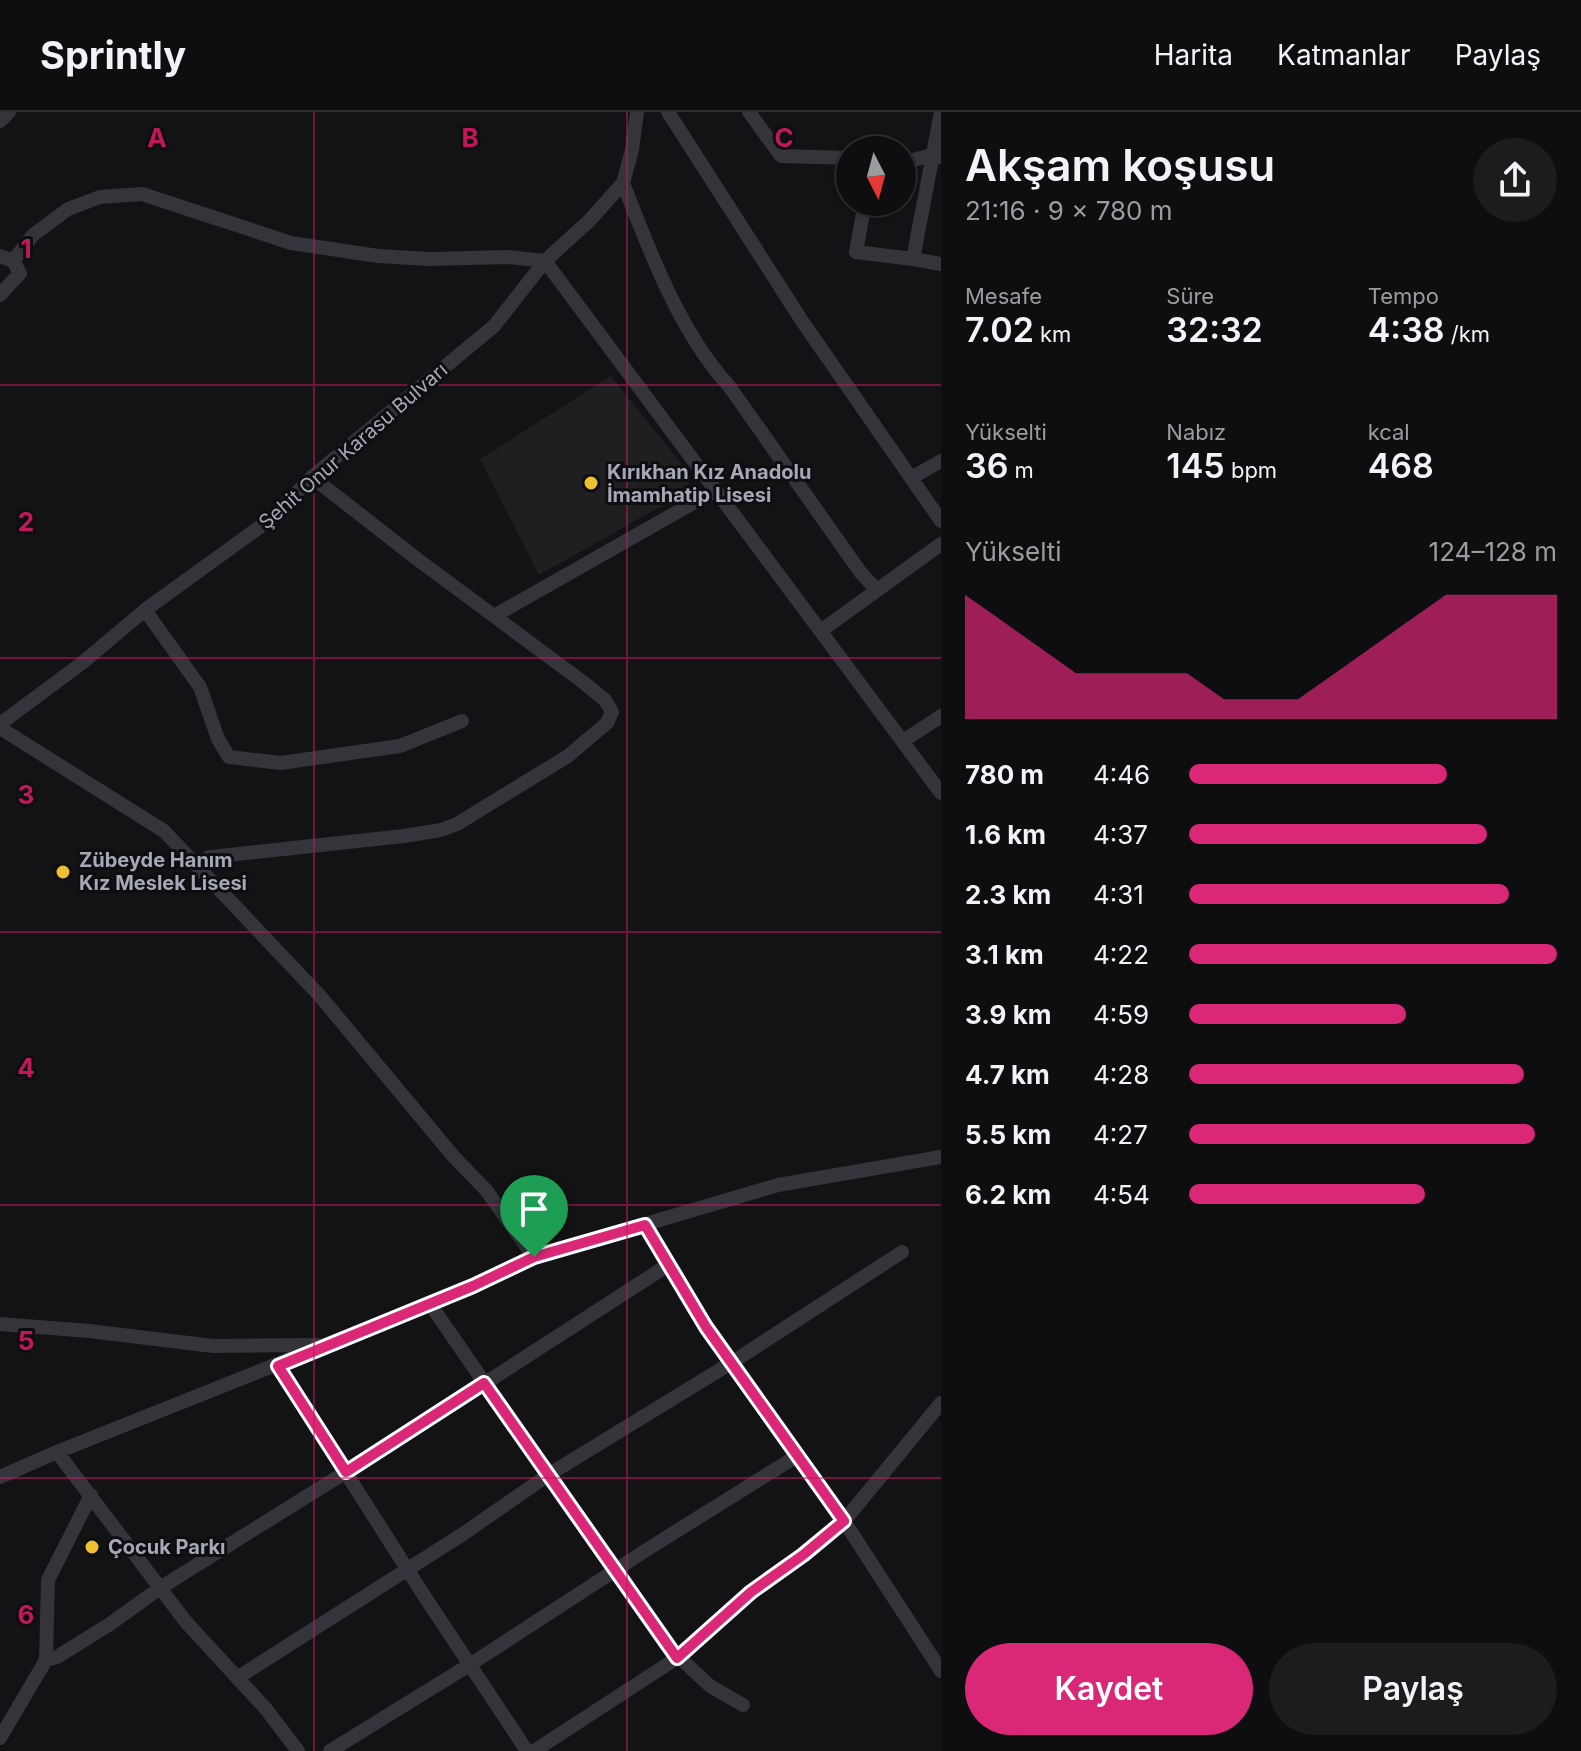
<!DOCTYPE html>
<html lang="tr">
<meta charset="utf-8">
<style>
:root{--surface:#0e0e10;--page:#1c1c1e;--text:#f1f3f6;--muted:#9b9c9f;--line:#2e2e30;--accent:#db2777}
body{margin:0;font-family:Inter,sans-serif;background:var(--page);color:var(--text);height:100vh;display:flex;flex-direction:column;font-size:30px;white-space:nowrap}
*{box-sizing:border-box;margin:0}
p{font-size:26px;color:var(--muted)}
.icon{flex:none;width:44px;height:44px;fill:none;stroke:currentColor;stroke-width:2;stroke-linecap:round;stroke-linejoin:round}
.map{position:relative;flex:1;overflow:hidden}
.drawer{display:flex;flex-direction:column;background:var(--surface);width:640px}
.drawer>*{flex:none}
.needle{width:52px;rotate:174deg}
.buttons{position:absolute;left:836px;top:24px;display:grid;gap:16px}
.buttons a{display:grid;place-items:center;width:80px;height:80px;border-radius:50%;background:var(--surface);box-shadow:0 2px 6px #0004,0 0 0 2px var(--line);font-size:40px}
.pin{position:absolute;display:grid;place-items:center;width:68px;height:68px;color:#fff;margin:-82px -34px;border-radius:50% 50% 50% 0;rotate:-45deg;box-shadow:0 0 8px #0007}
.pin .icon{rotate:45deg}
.round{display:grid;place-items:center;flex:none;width:84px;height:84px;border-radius:42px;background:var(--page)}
.headline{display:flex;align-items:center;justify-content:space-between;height:136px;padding:0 24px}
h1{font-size:44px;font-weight:600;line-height:60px}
.metrics{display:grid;grid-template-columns:repeat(3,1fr);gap:12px;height:136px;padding:8px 24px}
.metrics div{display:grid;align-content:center}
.metrics b{font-size:34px;font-weight:600}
.metrics small{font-size:22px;font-weight:400}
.metrics p{font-size:22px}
.chart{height:224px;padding:16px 24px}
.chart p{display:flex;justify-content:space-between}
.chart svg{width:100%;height:144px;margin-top:8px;fill:var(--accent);opacity:.7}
.action{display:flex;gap:16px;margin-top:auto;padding:16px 24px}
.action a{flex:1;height:92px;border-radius:48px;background:var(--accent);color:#fff;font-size:32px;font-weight:600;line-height:92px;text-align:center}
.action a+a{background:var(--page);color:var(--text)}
ul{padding:0 24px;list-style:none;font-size:26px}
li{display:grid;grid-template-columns:128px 96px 1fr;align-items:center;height:60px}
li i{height:20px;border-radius:10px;background:var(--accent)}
header{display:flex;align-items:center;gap:48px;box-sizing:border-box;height:112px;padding:0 40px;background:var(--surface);border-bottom:2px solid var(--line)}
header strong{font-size:38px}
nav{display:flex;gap:44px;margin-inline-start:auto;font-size:28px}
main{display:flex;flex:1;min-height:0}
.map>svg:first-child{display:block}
.built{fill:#1f1f22}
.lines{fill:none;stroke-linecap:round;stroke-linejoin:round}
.minor{stroke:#34343a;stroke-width:14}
.route-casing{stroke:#fff;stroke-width:16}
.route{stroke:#db2777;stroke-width:10}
.grid{fill:none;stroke:#c2185b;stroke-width:2;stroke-opacity:0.55}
.poi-dot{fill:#eec031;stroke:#0e0e10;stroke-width:3}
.labels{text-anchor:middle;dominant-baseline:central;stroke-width:6;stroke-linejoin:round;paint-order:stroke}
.street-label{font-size:20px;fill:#a5a8b5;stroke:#0e0e10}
.poi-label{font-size:20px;font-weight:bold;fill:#a5a8b5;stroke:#0e0e10;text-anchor:start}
.grid-label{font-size:26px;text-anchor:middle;font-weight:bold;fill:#c2185b;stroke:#0e0e10;stroke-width:6;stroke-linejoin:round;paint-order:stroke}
</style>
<header>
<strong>Sprintly</strong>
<nav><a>Harita</a><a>Katmanlar</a><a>Paylaş</a></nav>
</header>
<main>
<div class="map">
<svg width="941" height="1639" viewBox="0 0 941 1639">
<rect width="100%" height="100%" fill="#131315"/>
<path class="built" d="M611 264 690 363 688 379 539 463 480 347Z"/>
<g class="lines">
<path class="minor" d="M668 0 802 209 941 409
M749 0 781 44 850 46
M941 0 913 147 941 152
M0 9 9 0
M902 51 932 43 941 45
M623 71C649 138 680 221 729 274L861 461 876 477
M865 90 856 140 913 147
M0 144 13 149 20 161 0 183
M13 149 33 123 68 97 100 85 142 82 291 131 378 144 429 147 508 145 545 149 941 681
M911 366 941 349
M145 498 200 575 218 627 229 645 281 651 400 634 462 609
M494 504 716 378
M822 518 941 432
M0 612 82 551 145 498 272 406 312 365 494 214 545 149 589 109 623 71 632 38 637 0
M0 616 164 719 320 884 454 1045 486 1078 534 1145
M903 629 941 604
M194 752 210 745 404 724 441 718 457 712 568 644 607 611 612 600 605 588 583 570 417 447 312 365
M645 1113 706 1215 844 1409 941 1559
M430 1192 666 1533 710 1574 743 1593
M0 1212 89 1219 213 1234 318 1233
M278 1254 423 1482 527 1639
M57 1340 186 1510 266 1597 298 1639
M0 1365 57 1340 473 1174 534 1145 778 1073 941 1045
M46 1548 57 1545 110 1512 160 1476 394 1330 668 1153
M237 1566 463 1422 548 1363 731 1251 902 1140
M0 1626 46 1548 48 1468 91 1383
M330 1639 471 1552 651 1435 797 1344
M534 1639 677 1546 751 1480 803 1443 844 1409 941 1291"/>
</g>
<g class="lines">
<defs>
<path id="route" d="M645 1113 706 1215 844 1409 803 1443 751 1480 677 1546 484 1271 346 1360 278 1254 473 1174 534 1145Z"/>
</defs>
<use href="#route" class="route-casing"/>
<use href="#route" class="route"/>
</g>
<path class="grid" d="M314 0V1639M627 0V1639M0 273H941M0 546H941M0 820H941M0 1093H941M0 1366H941"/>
<g class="poi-dot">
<circle cx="591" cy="371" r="8"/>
<circle cx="63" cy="760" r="8"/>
<circle cx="92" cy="1435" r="8"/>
</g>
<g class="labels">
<g class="street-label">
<text transform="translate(353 334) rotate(-41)">Şehit Onur Karasu Bulvarı</text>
</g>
<g class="poi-label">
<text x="607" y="360">Kırıkhan Kız Anadolu<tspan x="607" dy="23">İmamhatip Lisesi</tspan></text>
<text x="79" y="748">Zübeyde Hanım<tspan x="79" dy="23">Kız Meslek Lisesi</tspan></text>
<text x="108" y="1435">Çocuk Parkı</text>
</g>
</g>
<g class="grid-label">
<text x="157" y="35">A</text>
<text x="470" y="35">B</text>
<text x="784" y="35">C</text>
<text x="26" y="146">1</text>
<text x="26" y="419">2</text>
<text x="26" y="692">3</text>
<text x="26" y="965">4</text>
<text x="26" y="1238">5</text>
<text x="26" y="1512">6</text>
</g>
</svg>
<div class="buttons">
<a><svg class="needle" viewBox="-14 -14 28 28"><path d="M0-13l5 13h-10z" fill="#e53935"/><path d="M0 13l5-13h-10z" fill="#9b9c9f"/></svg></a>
</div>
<div class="pin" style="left:534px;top:1145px;background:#1e9e55"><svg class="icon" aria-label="arrive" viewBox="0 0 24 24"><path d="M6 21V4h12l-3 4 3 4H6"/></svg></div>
</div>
<section class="drawer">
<div class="headline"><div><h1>Akşam koşusu</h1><p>21:16 · 9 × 780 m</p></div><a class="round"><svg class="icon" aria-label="share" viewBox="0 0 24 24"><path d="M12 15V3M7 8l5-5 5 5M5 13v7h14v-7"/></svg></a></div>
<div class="metrics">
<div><p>Mesafe</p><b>7.02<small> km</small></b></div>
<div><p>Süre</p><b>32:32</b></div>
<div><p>Tempo</p><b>4:38<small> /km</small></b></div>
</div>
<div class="metrics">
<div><p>Yükselti</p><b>36<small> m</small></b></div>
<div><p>Nabız</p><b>145<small> bpm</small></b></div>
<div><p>kcal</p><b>468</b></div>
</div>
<div class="chart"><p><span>Yükselti</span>124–128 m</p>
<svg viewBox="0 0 160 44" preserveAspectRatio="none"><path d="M0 44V6L10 14L20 22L30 30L40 30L50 30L60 30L70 38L80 38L90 38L100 30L110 22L120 14L130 6L140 6L150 6L160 6V44z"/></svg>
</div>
<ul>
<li><b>780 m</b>4:46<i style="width:70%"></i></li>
<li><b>1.6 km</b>4:37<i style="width:81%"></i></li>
<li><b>2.3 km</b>4:31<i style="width:87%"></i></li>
<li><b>3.1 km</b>4:22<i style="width:100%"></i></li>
<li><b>3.9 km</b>4:59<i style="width:59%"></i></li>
<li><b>4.7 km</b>4:28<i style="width:91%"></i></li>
<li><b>5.5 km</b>4:27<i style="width:94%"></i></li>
<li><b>6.2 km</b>4:54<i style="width:64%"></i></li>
</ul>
<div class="action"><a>Kaydet</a><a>Paylaş</a></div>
</section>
</main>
